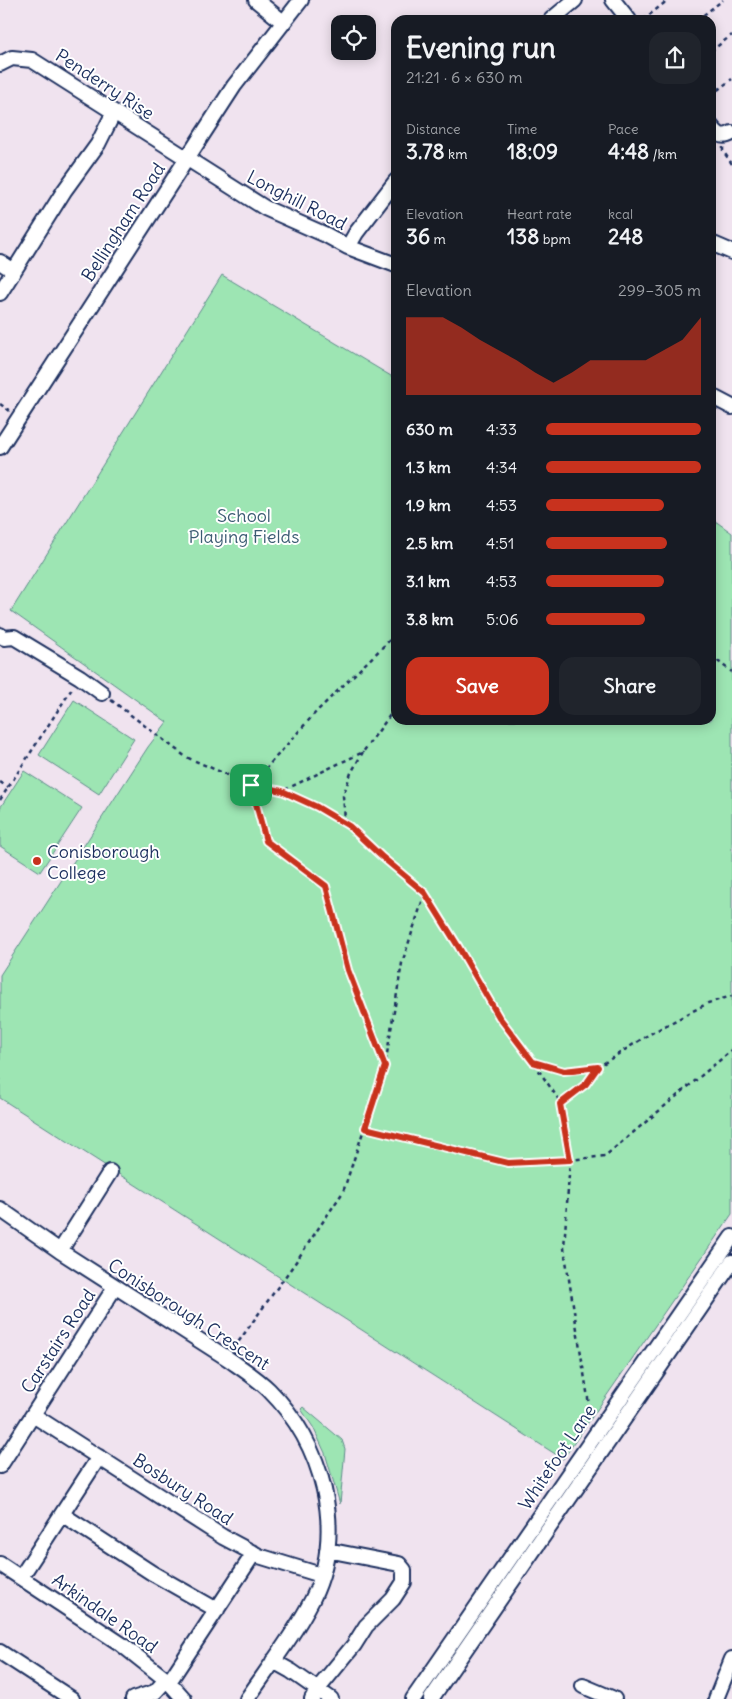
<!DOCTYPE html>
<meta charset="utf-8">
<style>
:root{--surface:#171b24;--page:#20242c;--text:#f1f3f6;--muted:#9ea1a6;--accent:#c8321e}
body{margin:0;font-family:Delius,sans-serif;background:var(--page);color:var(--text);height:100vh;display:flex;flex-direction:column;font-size:19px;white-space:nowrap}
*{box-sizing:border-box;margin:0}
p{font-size:16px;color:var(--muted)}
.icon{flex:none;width:28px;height:28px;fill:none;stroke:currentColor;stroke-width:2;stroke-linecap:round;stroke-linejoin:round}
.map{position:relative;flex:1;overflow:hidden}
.details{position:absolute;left:391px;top:15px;width:325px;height:710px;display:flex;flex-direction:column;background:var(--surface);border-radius:15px;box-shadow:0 2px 12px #0003}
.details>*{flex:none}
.controls{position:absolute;left:331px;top:15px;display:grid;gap:10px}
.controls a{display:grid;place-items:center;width:45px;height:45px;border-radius:10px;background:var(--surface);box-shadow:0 2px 12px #0003;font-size:25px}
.pin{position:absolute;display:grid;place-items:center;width:42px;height:42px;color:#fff;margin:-21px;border-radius:10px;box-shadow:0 2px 8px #0006}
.round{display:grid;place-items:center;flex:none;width:52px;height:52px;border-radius:15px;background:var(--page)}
.summary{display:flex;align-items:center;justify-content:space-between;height:85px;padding:0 15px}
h1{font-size:28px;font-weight:700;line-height:38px}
.figures{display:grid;grid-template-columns:repeat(3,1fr);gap:8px;height:85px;padding:5px 15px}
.figures div{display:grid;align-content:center}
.figures b{font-size:21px;font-weight:700}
.figures small{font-size:14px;font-weight:400}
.figures p{font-size:14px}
.chart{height:140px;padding:10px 15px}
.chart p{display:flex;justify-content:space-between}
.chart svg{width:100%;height:90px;margin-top:5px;fill:var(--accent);opacity:.7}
.button{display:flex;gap:10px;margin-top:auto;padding:10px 15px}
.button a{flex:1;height:58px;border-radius:15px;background:var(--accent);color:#fff;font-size:20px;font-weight:700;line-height:58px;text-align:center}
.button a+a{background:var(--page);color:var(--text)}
ul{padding:0 15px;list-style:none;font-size:16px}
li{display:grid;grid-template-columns:80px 60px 1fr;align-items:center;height:38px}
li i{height:12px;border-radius:6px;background:var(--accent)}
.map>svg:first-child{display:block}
.green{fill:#9de5b3;stroke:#5c8a88}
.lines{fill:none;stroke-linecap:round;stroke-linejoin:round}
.minor-casing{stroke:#1b2f5e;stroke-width:18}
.path{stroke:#1b2f5e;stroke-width:2.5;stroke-dasharray:4 4;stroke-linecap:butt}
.minor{stroke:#fff;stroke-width:14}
.route-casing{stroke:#fff;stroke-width:10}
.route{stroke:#c8321e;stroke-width:6}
.poi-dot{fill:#c8321e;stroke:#fff;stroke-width:2}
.labels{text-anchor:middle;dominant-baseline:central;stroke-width:4;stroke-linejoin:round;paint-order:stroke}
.street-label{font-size:18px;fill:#1b2f5e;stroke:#fff}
.park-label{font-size:18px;fill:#3c5c73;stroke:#fff}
.poi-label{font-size:18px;fill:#1b2f5e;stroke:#fff;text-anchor:start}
</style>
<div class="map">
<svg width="732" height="1699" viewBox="0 0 732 1699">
<rect width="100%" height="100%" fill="#f0e3ef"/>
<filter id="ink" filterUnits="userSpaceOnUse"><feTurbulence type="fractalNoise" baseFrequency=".02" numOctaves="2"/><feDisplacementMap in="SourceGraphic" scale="10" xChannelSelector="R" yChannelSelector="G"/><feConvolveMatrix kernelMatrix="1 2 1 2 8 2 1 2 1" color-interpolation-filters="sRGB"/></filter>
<g filter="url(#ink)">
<path class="green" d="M222 275 396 379V720H711V518L732 533V1214L563 1459 0 1098V975L148 747 167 722 11 611Z
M74 700 134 739 99 794 39 755Z
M24 771 82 808 40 872 0 846V808Z
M303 1407 342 1440 345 1449 340 1504 325 1453 313 1427 301 1409Z"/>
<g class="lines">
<defs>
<path id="minor" d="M256 0 283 22
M613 0 629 20
M551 20 575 0
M0 64 12 58 32 60 265 208 326 235 348 247 396 265
M711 126C717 134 722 139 732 133
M711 243 732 252
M348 247 356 233 396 181
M0 262 14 271
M0 293 64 191 98 144 114 112
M711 396 732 407
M0 447 234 86 301 0
M0 635 4 638 14 637 80 677 102 693
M0 1209 60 1251 227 1358C241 1368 257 1378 269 1390 323 1444 347 1530 312 1600 294 1635 269 1667 247 1699
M60 1251 110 1172
M33 1415 223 1537 259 1556 321 1575
M0 1466 115 1287
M63 1515 152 1573 217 1610
M0 1564 121 1644 169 1682 184 1699
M21 1577 99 1457
M0 1652 72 1699
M273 1661 291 1671 331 1699
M169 1682 254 1553
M583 1686 614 1699
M133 1699 155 1692 166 1680
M312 1699 317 1690 354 1645 366 1626 393 1599 404 1582V1570L399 1564 327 1550
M413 1699 732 1237
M431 1699 732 1262
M716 1699 732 1659"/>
</defs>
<use href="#minor" class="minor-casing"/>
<path class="path" d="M643 20 668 0
M697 20 723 0
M711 51 732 35
M711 95 732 79
M723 147V151L732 164
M0 404 10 411
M711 656 732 672
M111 700 186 757 251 785 282 791 363 752 396 707
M363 752 351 773 343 796 345 819 349 826 381 856 425 893 458 946 499 1017 533 1062 559 1100 570 1160 564 1248 591 1417
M0 782 8 787
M282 791 317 807 347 825
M0 800 73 687
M534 1062 564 1071 598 1067 648 1035 708 1003 732 996
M385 1066 348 970 326 887 265 841 251 785 317 711 396 634
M560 1104 586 1084 598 1067
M365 1128 508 1163 570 1160 605 1156 732 1050
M234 1348 295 1263 343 1192 385 1066 402 963 425 893"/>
<use href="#minor" class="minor"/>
</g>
</g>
<g class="lines" filter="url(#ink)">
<defs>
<path id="route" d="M251 785 282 791 317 807 349 826 381 856 425 893 458 946 499 1017 533 1062 564 1071 598 1067 586 1084 560 1104 570 1160 508 1163 365 1128 385 1066 348 970 326 886 266 841Z"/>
</defs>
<use href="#route" class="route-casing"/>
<use href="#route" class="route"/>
</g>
<circle class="poi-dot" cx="37" cy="861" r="5"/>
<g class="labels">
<g class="street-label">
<text transform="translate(105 84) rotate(33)">Penderry Rise</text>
<text transform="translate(297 200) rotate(27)">Longhill Road</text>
<text transform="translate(123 222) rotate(-57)">Bellingham Road</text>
<text transform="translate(189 1314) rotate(33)">Conisborough Crescent</text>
<text transform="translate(58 1341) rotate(-57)">Carstairs Road</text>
<text transform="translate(557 1457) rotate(-56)">Whitefoot Lane</text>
<text transform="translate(183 1489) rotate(33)">Bosbury Road</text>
<text transform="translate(105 1613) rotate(35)">Arkindale Road</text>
</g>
<g class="park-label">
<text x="244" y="515">School<tspan x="244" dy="21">Playing Fields</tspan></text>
</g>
<g class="poi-label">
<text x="47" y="851">Conisborough<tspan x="47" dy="21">College</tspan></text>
</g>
</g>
</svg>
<div class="controls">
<a><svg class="icon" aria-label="locate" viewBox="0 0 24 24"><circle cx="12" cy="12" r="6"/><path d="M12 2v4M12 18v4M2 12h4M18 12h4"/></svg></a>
</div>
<div class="pin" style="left:251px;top:785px;background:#1e9e55"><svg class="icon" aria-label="arrive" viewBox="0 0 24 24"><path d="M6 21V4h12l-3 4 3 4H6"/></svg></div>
<section class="details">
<div class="summary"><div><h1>Evening run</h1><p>21:21 · 6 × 630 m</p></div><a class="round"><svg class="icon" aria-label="share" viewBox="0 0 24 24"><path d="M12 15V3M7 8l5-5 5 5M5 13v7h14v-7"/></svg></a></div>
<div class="figures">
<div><p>Distance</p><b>3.78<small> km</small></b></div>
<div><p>Time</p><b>18:09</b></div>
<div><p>Pace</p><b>4:48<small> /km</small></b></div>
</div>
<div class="figures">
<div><p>Elevation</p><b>36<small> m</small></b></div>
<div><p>Heart rate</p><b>138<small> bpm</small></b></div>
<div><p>kcal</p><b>248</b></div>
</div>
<div class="chart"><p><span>Elevation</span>299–305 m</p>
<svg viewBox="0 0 160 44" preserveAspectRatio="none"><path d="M0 44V6L10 6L20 6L30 11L40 17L50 22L60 27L70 33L80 38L90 33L100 27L110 27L120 27L130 27L140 22L150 17L160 6V44z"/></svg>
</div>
<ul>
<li><b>630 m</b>4:33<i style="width:100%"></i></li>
<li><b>1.3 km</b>4:34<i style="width:100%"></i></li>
<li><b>1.9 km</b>4:53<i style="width:76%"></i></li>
<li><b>2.5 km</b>4:51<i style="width:78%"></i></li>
<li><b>3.1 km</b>4:53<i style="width:76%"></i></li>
<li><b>3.8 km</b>5:06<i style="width:64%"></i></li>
</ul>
<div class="button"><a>Save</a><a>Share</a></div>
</section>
</div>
